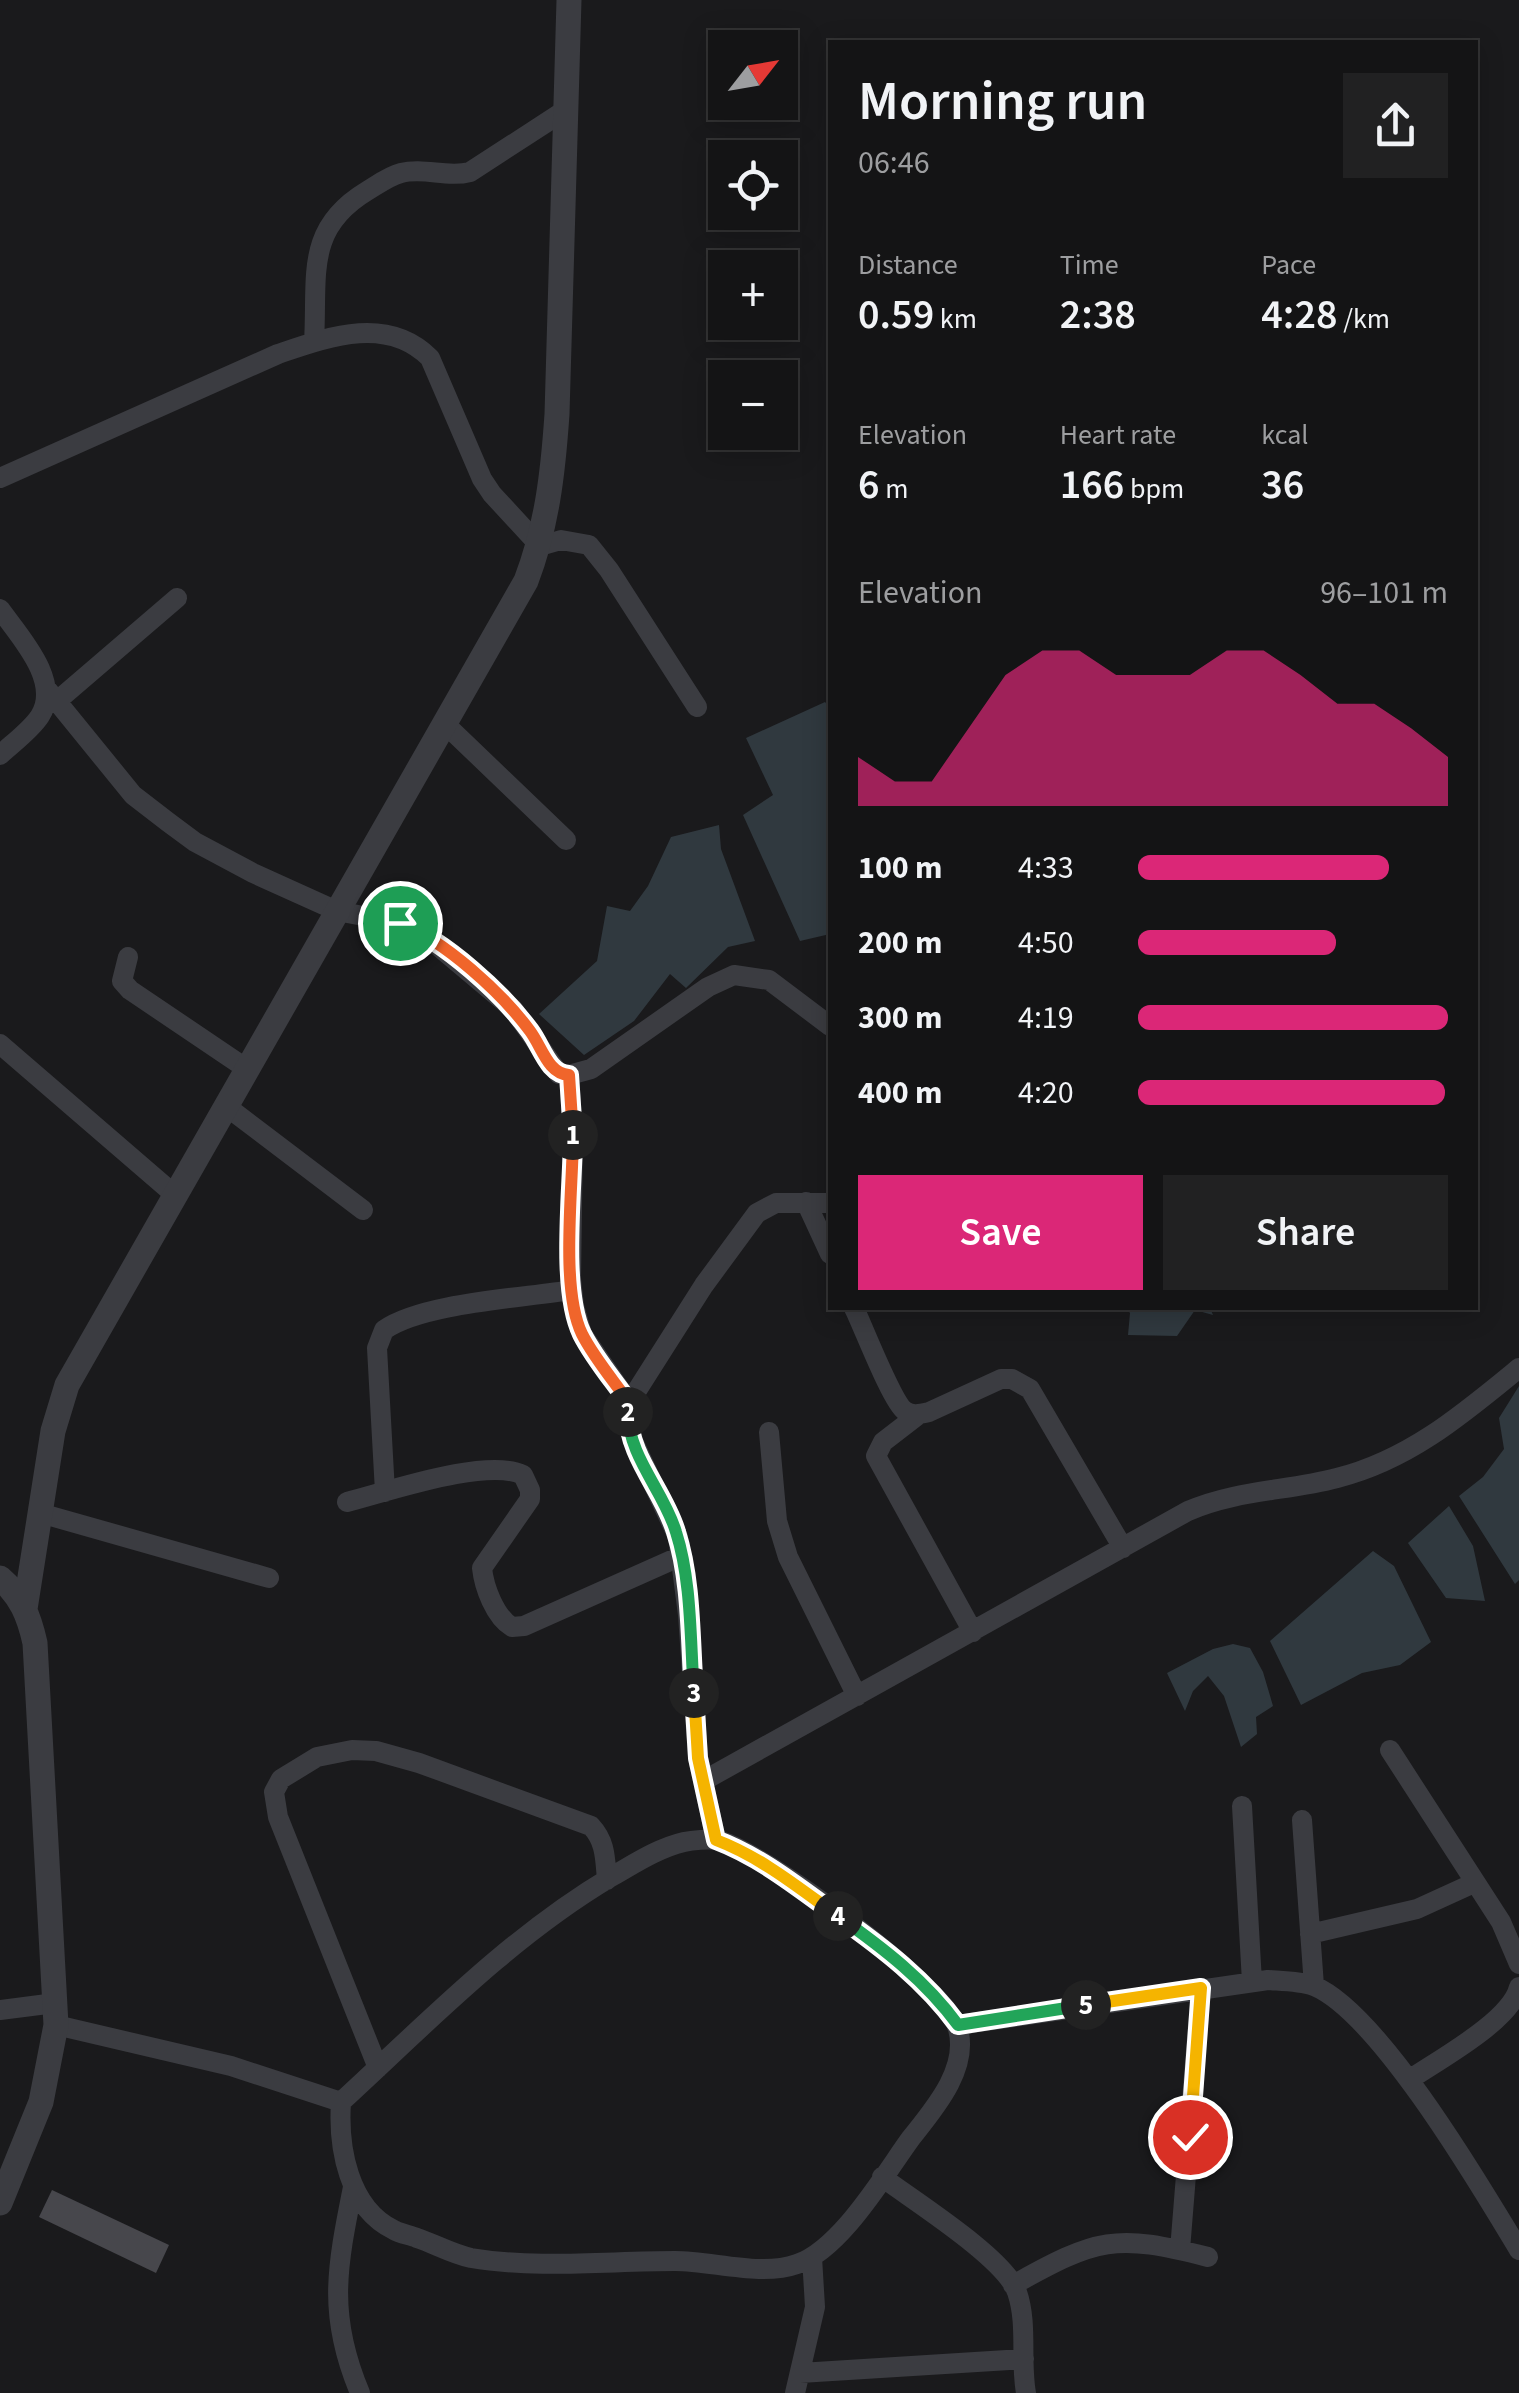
<!DOCTYPE html>
<meta charset="utf-8">
<style>
:root{--surface:#141415;--page:#212122;--text:#f1f3f6;--muted:#9d9ea0;--line:#333334;--accent:#db2777}
body{margin:0;font-family:"Source Sans 3",sans-serif;background:var(--page);color:var(--text);height:100vh;display:flex;flex-direction:column;font-size:38px;white-space:nowrap}
*{box-sizing:border-box;margin:0}
p{font-size:32px;color:var(--muted)}
.icon{flex:none;width:55px;height:55px;fill:none;stroke:currentColor;stroke-width:2;stroke-linecap:round;stroke-linejoin:round}
.map{position:relative;flex:1;overflow:hidden}
.sheet{position:absolute;left:828px;top:40px;width:650px;height:1270px;display:flex;flex-direction:column;background:var(--surface);border-radius:0px;box-shadow:0 5px 25px #0003,0 0 0 2px var(--line)}
.sheet>*{flex:none}
.needle{width:65px;rotate:59deg}
.fabs{position:absolute;left:708px;top:30px;display:grid;gap:20px}
.fabs a{display:grid;place-items:center;width:90px;height:90px;border-radius:0px;background:var(--surface);box-shadow:0 5px 25px #0003,0 0 0 2px var(--line);font-size:50px}
.pin{position:absolute;display:grid;place-items:center;width:85px;height:85px;color:#fff;margin:-42px;border:5px solid #fff;border-radius:50%;box-shadow:0 2px 10px #0007}
.km{position:absolute;width:50px;height:50px;margin:-25px;border-radius:50%;background:#222;color:#fff;font-size:28px;line-height:50px;text-align:center}
.round{display:grid;place-items:center;flex:none;width:105px;height:105px;border-radius:0px;background:var(--page)}
.overview{display:flex;align-items:center;justify-content:space-between;height:170px;padding:0 30px}
h1{font-size:55px;font-weight:600;line-height:75px}
.figures{display:grid;grid-template-columns:repeat(3,1fr);gap:15px;height:170px;padding:10px 30px}
.figures div{display:grid;align-content:center}
.figures b{font-size:42px;font-weight:600}
.figures small{font-size:28px;font-weight:400}
.figures p{font-size:28px}
.chart{height:280px;padding:20px 30px}
.chart p{display:flex;justify-content:space-between}
.chart svg{width:100%;height:180px;margin-top:10px;fill:var(--accent);opacity:.7}
.primary-button{display:flex;gap:20px;margin-top:auto;padding:20px 30px}
.primary-button a{flex:1;height:115px;border-radius:0px;background:var(--accent);color:#fff;font-size:40px;font-weight:600;line-height:115px;text-align:center}
.primary-button a+a{background:var(--page);color:var(--text)}
ul{padding:0 30px;list-style:none;font-size:32px}
li{display:grid;grid-template-columns:160px 120px 1fr;align-items:center;height:75px}
li i{height:25px;border-radius:12px;background:var(--accent)}
.map>svg:first-child{display:block}
.water{fill:#30393f}
.building{fill:#47474c}
.lines{fill:none;stroke-linecap:round;stroke-linejoin:round}
.minor{stroke:#3b3c41;stroke-width:20}
.tertiary{stroke:#3b3c41;stroke-width:25}
.split-1-casing{stroke:#fff;stroke-width:20}
.split-2-casing{stroke:#fff;stroke-width:20}
.split-3-casing{stroke:#fff;stroke-width:20}
.split-4-casing{stroke:#fff;stroke-width:20}
.split-5-casing{stroke:#fff;stroke-width:20}
.split-6-casing{stroke:#fff;stroke-width:20}
.split-1{stroke:#f0652b;stroke-width:12}
.split-2{stroke:#f0652b;stroke-width:12}
.split-3{stroke:#22a559;stroke-width:12}
.split-4{stroke:#f5b400;stroke-width:12}
.split-5{stroke:#22a559;stroke-width:12}
.split-6{stroke:#f5b400;stroke-width:12}
</style>
<div class="map">
<svg width="1519" height="2393" viewBox="0 0 1519 2393">
<rect width="100%" height="100%" fill="#1a1a1c"/>
<path class="water" d="M825 702 830 708V934L800 941 743 815 773 795 746 738Z
M719 825 721 849 755 941 728 947 686 988 670 974 634 1021 584 1055 539 1014 597 961 607 906 630 911 648 886 671 837Z
M1126 1308H1210L1213 1315 1195 1310 1177 1336 1128 1335 1130 1313Z
M1519 1386V1580L1515 1584 1459 1496 1483 1477 1504 1449 1499 1418Z
M1449 1506 1473 1546 1485 1601 1446 1598 1408 1543Z
M1373 1551 1394 1566 1431 1642 1400 1665 1362 1673 1301 1705 1270 1641Z
M1233 1644 1250 1648 1263 1672 1273 1706 1256 1717 1257 1734 1241 1747 1224 1696 1208 1676 1193 1691 1185 1711 1167 1673 1213 1649Z"/>
<path class="building" d="M52 2190 169 2245 156 2273 39 2217Z"/>
<g class="lines">
<path class="minor" d="M314 342C318 276 304 229 367 191 377 185 389 176 401 173 424 167 447 178 470 172L564 111
M0 478 278 354C328 337 387 315 430 358L482 479 492 494 540 546 561 540 589 545 609 570 697 707
M0 609C19 636 62 681 40 716 31 730 13 743 0 755
M46 688 133 795 168 822 195 842 253 873 337 911 400 923 425 935 513 1009 559 1074 569 1075 591 1069 708 987 734 975 769 980 830 1026
M57 701 177 598
M445 724 566 840
M128 957 122 981 130 990 247 1069
M0 1044 175 1195
M569 1075 573 1134 571 1279 574 1306 582 1334 630 1404
M226 1106 363 1210
M806 1202 830 1254
M854 1308C863 1326 892 1402 905 1411 912 1416 920 1414 929 1412L1001 1379H1012L1030 1389 1123 1548
M918 1415 883 1442 876 1456 973 1632
M769 1432 777 1521 788 1557 857 1696
M385 1492 377 1348 384 1330C422 1303 523 1298 571 1290
M347 1502C387 1492 487 1457 523 1475L530 1490V1499L482 1568C484 1587 495 1617 512 1627L524 1626 681 1556
M40 1513 269 1578
M1390 1750 1501 1922 1519 1964
M703 1781 1188 1511C1236 1490 1288 1491 1337 1478 1409 1460 1463 1414 1519 1368
M1242 1806 1252 1982
M1302 1820 1314 1986
M716 1840 698 1758 688 1615 678 1537 633 1441 628 1415 636 1392 704 1285 757 1213 776 1203H830
M1310 1934 1417 1909 1474 1883
M0 2010 55 2003
M56 2025 231 2066 341 2102C427 2023 510 1937 611 1877 634 1864 658 1848 684 1842 693 1840 708 1839 717 1840 761 1849 947 1988 958 2029 969 2069 934 2109 911 2138 884 2175 841 2249 797 2264 761 2277 713 2261 675 2261 608 2261 537 2269 471 2258 452 2254 435 2244 417 2238 410 2235 401 2234 394 2230 348 2208 338 2147 341 2102
M958 2025 1268 1980C1282 1981 1300 1981 1314 1986 1379 2013 1481 2187 1519 2250
M378 2068 278 1817 274 1792 281 1779 317 1757 352 1750 376 1751 419 1763 591 1826C606 1842 605 1859 607 1880
M1409 2080C1438 2060 1511 2021 1519 1987
M882 2177C914 2201 1005 2258 1017 2292 1028 2324 1020 2360 1026 2393
M353 2187C337 2267 327 2315 360 2393
M1180 2250 1201 1988
M1013 2285C1097 2238 1115 2233 1208 2257
M800 2373 1024 2359
M795 2393 815 2307 812 2257"/>
<path class="tertiary" d="M0 1578C21 1596 29 1616 35 1643L56 2025 41 2102 0 2203
M25 1609 53 1431 67 1385 526 581C547 526 553 473 557 414L569 0"/>
</g>
<g class="lines">
<defs>
<path id="split-1" d="M400 923C445 941 502 993 530 1031 542 1047 548 1074 569 1075L573 1135"/>
<path id="split-2" d="M573 1135C573 1187 560 1289 582 1334 594 1358 614 1381 630 1404L628 1412"/>
<path id="split-3" d="M628 1412C628 1457 664 1491 676 1532 692 1582 690 1641 694 1693"/>
<path id="split-4" d="M694 1693 698 1758 716 1840C761 1857 799 1888 838 1916"/>
<path id="split-5" d="M838 1916C883 1948 925 1980 958 2025L1086 2005"/>
<path id="split-6" d="M1086 2005 1201 1988 1190 2137"/>
</defs>
<use href="#split-1" class="split-1-casing"/>
<use href="#split-2" class="split-2-casing"/>
<use href="#split-3" class="split-3-casing"/>
<use href="#split-4" class="split-4-casing"/>
<use href="#split-5" class="split-5-casing"/>
<use href="#split-6" class="split-6-casing"/>
<use href="#split-1" class="split-1"/>
<use href="#split-2" class="split-2"/>
<use href="#split-3" class="split-3"/>
<use href="#split-4" class="split-4"/>
<use href="#split-5" class="split-5"/>
<use href="#split-6" class="split-6"/>
</g>
</svg>
<div class="fabs">
<a><svg class="needle" viewBox="-14 -14 28 28"><path d="M0-13l5 13h-10z" fill="#e53935"/><path d="M0 13l5-13h-10z" fill="#9d9ea0"/></svg></a>
<a><svg class="icon" aria-label="locate" viewBox="0 0 24 24"><circle cx="12" cy="12" r="6"/><path d="M12 2v4M12 18v4M2 12h4M18 12h4"/></svg></a>
<a>+</a>
<a>−</a>
</div>
<div class="pin" style="left:400px;top:923px;background:#1e9e55"><svg class="icon" aria-label="arrive" viewBox="0 0 24 24"><path d="M6 21V4h12l-3 4 3 4H6"/></svg></div>
<div class="pin" style="left:1190px;top:2137px;background:#d93025"><svg class="icon" aria-label="check" viewBox="0 0 24 24"><path d="M5 12l5 5 9-10"/></svg></div>
<b class="km" style="left:573px;top:1135px">1</b>
<b class="km" style="left:628px;top:1412px">2</b>
<b class="km" style="left:694px;top:1693px">3</b>
<b class="km" style="left:838px;top:1916px">4</b>
<b class="km" style="left:1086px;top:2005px">5</b>
<section class="sheet">
<div class="overview"><div><h1>Morning run</h1><p>06:46</p></div><a class="round"><svg class="icon" aria-label="share" viewBox="0 0 24 24"><path d="M12 15V3M7 8l5-5 5 5M5 13v7h14v-7"/></svg></a></div>
<div class="figures">
<div><p>Distance</p><b>0.59<small> km</small></b></div>
<div><p>Time</p><b>2:38</b></div>
<div><p>Pace</p><b>4:28<small> /km</small></b></div>
</div>
<div class="figures">
<div><p>Elevation</p><b>6<small> m</small></b></div>
<div><p>Heart rate</p><b>166<small> bpm</small></b></div>
<div><p>kcal</p><b>36</b></div>
</div>
<div class="chart"><p><span>Elevation</span>96–101 m</p>
<svg viewBox="0 0 160 44" preserveAspectRatio="none"><path d="M0 44V32L10 38L20 38L30 25L40 12L50 6L60 6L70 12L80 12L90 12L100 6L110 6L120 12L130 19L140 19L150 25L160 32V44z"/></svg>
</div>
<ul>
<li><b>100 m</b>4:33<i style="width:81%"></i></li>
<li><b>200 m</b>4:50<i style="width:64%"></i></li>
<li><b>300 m</b>4:19<i style="width:100%"></i></li>
<li><b>400 m</b>4:20<i style="width:99%"></i></li>
</ul>
<div class="primary-button"><a>Save</a><a>Share</a></div>
</section>
</div>
